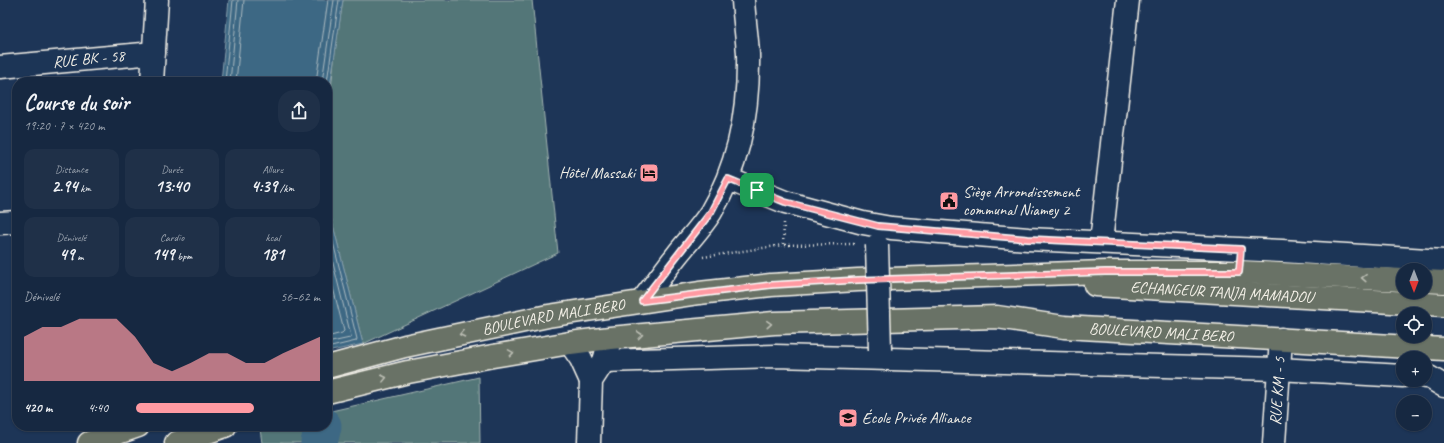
<!DOCTYPE html>
<html lang="fr">
<meta charset="utf-8">
<style>
:root{--surface:#162841;--page:#1f3048;--text:#f1f3f6;--muted:#9ea6b1;--line:#35445a;--accent:#ff9aa2}
body{margin:0;font-family:Caveat,sans-serif;background:var(--page);color:var(--text);height:100vh;display:flex;flex-direction:column;font-size:15px;white-space:nowrap}
*{box-sizing:border-box;margin:0}
p{font-size:13px;color:var(--muted)}
.icon{flex:none;width:22px;height:22px;fill:none;stroke:currentColor;stroke-width:2;stroke-linecap:round;stroke-linejoin:round}
.map{position:relative;flex:1;overflow:hidden}
.side{position:absolute;left:12px;top:77px;width:320px;height:354px;display:flex;flex-direction:column;background:var(--surface);border-radius:16px;box-shadow:0 1px 3px #0004,0 0 0 1px var(--line)}
.side>*{flex:none}
.needle{width:26px;rotate:180deg}
.controls{position:absolute;left:1396px;top:263px;display:grid;gap:8px}
.controls a{display:grid;place-items:center;width:36px;height:36px;border-radius:50%;background:var(--surface);box-shadow:0 1px 3px #0004,0 0 0 1px var(--line);font-size:20px}
.pin{position:absolute;display:grid;place-items:center;width:34px;height:34px;color:#fff;margin:-17px;border-radius:8px;box-shadow:0 2px 6px #0006}
.round{display:grid;place-items:center;flex:none;width:42px;height:42px;border-radius:16px;background:var(--page)}
.headline{display:flex;align-items:center;justify-content:space-between;height:68px;padding:0 12px}
h1{font-size:22px;font-weight:700;line-height:30px}
.metrics{display:grid;grid-template-columns:repeat(3,1fr);gap:6px;height:68px;padding:4px 12px}
.metrics div{display:grid;align-content:center;border-radius:10px;background:var(--page);text-align:center}
.metrics b{font-size:17px;font-weight:700}
.metrics small{font-size:11px;font-weight:400}
.metrics p{font-size:11px}
.chart{height:112px;padding:8px 12px}
.chart p{display:flex;justify-content:space-between}
.chart svg{width:100%;height:72px;margin-top:4px;fill:var(--accent);opacity:.7}
ul{padding:0 12px;list-style:none;font-size:13px}
li{display:grid;grid-template-columns:64px 48px 1fr;align-items:center;height:30px}
li i{height:10px;border-radius:5px;background:var(--accent)}
.map>svg:first-child{display:block}
.green{fill:#527678;stroke:#a3b4b0}
.water{fill:#3e6884;stroke:#879fac}
.lines{fill:none;stroke-linecap:round;stroke-linejoin:round}
.shore{stroke:#abbac0;stroke-width:1}
.river{stroke:#3e6884;stroke-width:37}
.minor-casing{stroke:#f4f1e8;stroke-width:25}
.major-casing{stroke:#f4f1e8;stroke-width:25}
.path{stroke:#f4f1e8;stroke-width:2.5;stroke-dasharray:1 3;stroke-linecap:butt}
.minor{stroke:#1d3557;stroke-width:22}
.major{stroke:#697266;stroke-width:22}
.minor-bridge-casing{stroke:#f4f1e8;stroke-width:25;stroke-linecap:butt}
.minor-bridge{stroke:#1d3557;stroke-width:22}
.oneway{stroke:#bcbeb4}
.route-casing{stroke:#fff;stroke-width:8}
.route{stroke:#ff9aa2;stroke-width:5}
.labels{text-anchor:middle;dominant-baseline:central;stroke-width:4;stroke-linejoin:round;paint-order:stroke}
.street-label{font-size:16px;fill:#f4f1e8;stroke:#1d3557}
.poi-label{font-size:16px;fill:#f4f1e8;stroke:#1d3557;text-anchor:start}
</style>
<div class="map">
<svg width="1444" height="443" viewBox="0 0 1444 443">
<rect width="100%" height="100%" fill="#1d3557"/>
<filter id="ink" filterUnits="userSpaceOnUse"><feTurbulence type="fractalNoise" baseFrequency=".025" numOctaves="2"/><feDisplacementMap in="SourceGraphic" scale="8" xChannelSelector="R" yChannelSelector="G"/><feConvolveMatrix kernelMatrix="1 2 1 2 8 2 1 2 1" color-interpolation-filters="sRGB"/></filter>
<g filter="url(#ink)">
<path class="green" d="M343 0H532L558 253 363 344 327 202V127L335 51Z
M479 377 480 443H262L260 429 273 426H327V412Z"/>
<path class="water" d="M229 0H343L327 107V82H221Z
M327 201 363 344 327 352Z"/>
<g class="lines">
<path class="shore" d="M225 82 233 0
M230 82 238 0
M236 82 244 0
M316 82 328 0
M322 82 334 0
M327 82 339 0
M327 218 357 339 356 341 327 348
M327 239 351 336 350 338 327 343
M327 264 344 331 342 333 327 337"/>
<path class="river" d="M319 443 323 426"/>
<defs>
<g id="minor">
<path id="s1" d="M0 67 154 53"/>
<path d="M152 82 157 0"/>
<path d="M728 179 785 202 863 223 891 228 1028 239 1282 251 1444 261"/>
<path d="M0 223 17 222"/>
<path d="M1101 242 1128 0"/>
<path d="M642 301C654 286 665 270 677 255 688 241 701 228 711 212 739 165 749 109 748 54 747 36 744 18 743 0"/>
<path d="M570 343 581 359 591 381"/>
<path d="M604 361 775 356 1278 369 1403 376"/>
<path d="M1425 377H1429L1444 386"/>
<path d="M589 443 591 381 604 361 608 347"/>
<path id="s2" d="M1274 443 1281 339"/>
</g>
<g id="major">
<path d="M1425 281 1444 282"/>
<path id="s3" d="M1095 285 1444 305"/>
<path id="s4" d="M327 367 405 346 548 316 699 293 771 285 858 280 1105 272H1239L1403 280"/>
<path id="s5" d="M327 392 408 372 493 356 570 343 610 338 774 323 997 317 1064 327 1444 349"/>
<path d="M89 443 138 426"/>
<path d="M176 443 225 426"/>
</g>
</defs>
<use href="#minor" class="minor-casing"/>
<use href="#major" class="major-casing"/>
<path class="path" d="M784 223 783 245 854 244
M703 257 783 245"/>
<use href="#minor" class="minor"/>
<use href="#major" class="major"/>
<defs>
<path id="minor-bridge" d="M877 245 880 350"/>
</defs>
<use href="#minor-bridge" class="minor-bridge-casing"/>
<use href="#minor-bridge" class="minor-bridge"/>
</g>
<defs><path id="oneway-chevron" d="M-2-3.5L2.5 0L-2 3.5" fill="none" stroke-width="1.6" stroke-linecap="round" stroke-linejoin="round"/></defs>
<g class="oneway">
<use href="#oneway-chevron" transform="translate(1364 278) rotate(-177)"/>
<use href="#oneway-chevron" transform="translate(769 324) rotate(-4)"/>
<use href="#oneway-chevron" transform="translate(462 334) rotate(167)"/>
<use href="#oneway-chevron" transform="translate(640 335) rotate(-5)"/>
<use href="#oneway-chevron" transform="translate(511 353) rotate(-9)"/>
<use href="#oneway-chevron" transform="translate(384 378) rotate(-14)"/>
</g>
</g>
<g class="lines" filter="url(#ink)">
<defs>
<path id="route" d="M728 179 785 202 878 226 1028 239 1241 249 1239 272H1105L858 280 771 285 642 301 711 212Z"/>
</defs>
<use href="#route" class="route-casing"/>
<use href="#route" class="route"/>
</g>
<defs>
<symbol id="hotel-square" viewBox="-11 -11 22 22"><rect x="-9" y="-9" width="18" height="18" rx="4" fill="#ff9aa2" stroke="#1d3557"/><path d="M-6-4.5h1.5V1H6V5H4.5V3h-9V5H-6ZM-4 0a1.8 1.8 0 1 1 3.6 0ZM.5 0V-2.5h3Q6-2.5 6 0Z" fill="#111"/></symbol>
<symbol id="civic-square" viewBox="-11 -11 22 22"><rect x="-9" y="-9" width="18" height="18" rx="4" fill="#ff9aa2" stroke="#1d3557"/><path d="M-.6-6.5H3V-4.5H.6V-3L4-1V1h2V6H-6V1h2V-1L-.6-3ZM-1.2 2.5V6h2.4V2.5Z" fill="#111"/></symbol>
<symbol id="school-square" viewBox="-11 -11 22 22"><rect x="-9" y="-9" width="18" height="18" rx="4" fill="#ff9aa2" stroke="#1d3557"/><path d="M0-5L7-2L0 1L-7-2ZM-4 1L0 2.5L4 1V4Q0 6-4 4Z" fill="#111"/></symbol>
</defs>
<g fill-rule="evenodd">
<use href="#hotel-square" x="638" y="162" width="22" height="22"/>
<use href="#civic-square" x="938" y="190" width="22" height="22"/>
<use href="#school-square" x="837" y="407" width="22" height="22"/>
</g>
<g class="labels">
<g class="street-label">
<text stroke="none"><textPath href="#s1" startOffset="89">RUE BK - 58</textPath></text>
<text stroke="none"><textPath href="#s3" startOffset="127">ECHANGEUR TANJA MAMADOU</textPath></text>
<text stroke="none"><textPath href="#s4" startOffset="232">BOULEVARD MALI BERO</textPath></text>
<text stroke="none"><textPath href="#s5" startOffset="841">BOULEVARD MALI BERO</textPath></text>
<text stroke="none"><textPath href="#s2" startOffset="52">RUE KM - 5</textPath></text>
</g>
<g class="poi-label">
<text x="635" y="173" text-anchor="end">Hôtel Massaki</text>
<text x="963" y="192">Siège Arrondissement<tspan x="963" dy="18">communal Niamey 2</tspan></text>
<text x="862" y="418">École Privée Alliance</text>
</g>
</g>
</svg>
<div class="controls">
<a><svg class="needle" viewBox="-14 -14 28 28"><path d="M0-13l5 13h-10z" fill="#e53935"/><path d="M0 13l5-13h-10z" fill="#9ea6b1"/></svg></a>
<a><svg class="icon" aria-label="locate" viewBox="0 0 24 24"><circle cx="12" cy="12" r="6"/><path d="M12 2v4M12 18v4M2 12h4M18 12h4"/></svg></a>
<a>+</a>
<a>−</a>
</div>
<div class="pin" style="left:757px;top:190px;background:#1e9e55"><svg class="icon" aria-label="arrive" viewBox="0 0 24 24"><path d="M6 21V4h12l-3 4 3 4H6"/></svg></div>
<section class="side">
<div class="headline"><div><h1>Course du soir</h1><p>19:20 · 7 × 420 m</p></div><a class="round"><svg class="icon" aria-label="share" viewBox="0 0 24 24"><path d="M12 15V3M7 8l5-5 5 5M5 13v7h14v-7"/></svg></a></div>
<div class="metrics">
<div><p>Distance</p><b>2.94<small> km</small></b></div>
<div><p>Durée</p><b>13:40</b></div>
<div><p>Allure</p><b>4:39<small> /km</small></b></div>
</div>
<div class="metrics">
<div><p>Dénivelé</p><b>49<small> m</small></b></div>
<div><p>Cardio</p><b>149<small> bpm</small></b></div>
<div><p>kcal</p><b>181</b></div>
</div>
<div class="chart"><p><span>Dénivelé</span>56–62 m</p>
<svg viewBox="0 0 160 44" preserveAspectRatio="none"><path d="M0 44V17L10 11L20 11L30 6L40 6L50 6L60 17L70 33L80 38L90 33L100 27L110 27L120 33L130 33L140 27L150 22L160 17V44z"/></svg>
</div>
<ul>
<li><b>420 m</b>4:40<i style="width:64%"></i></li>
</ul>
</section>
</div>
